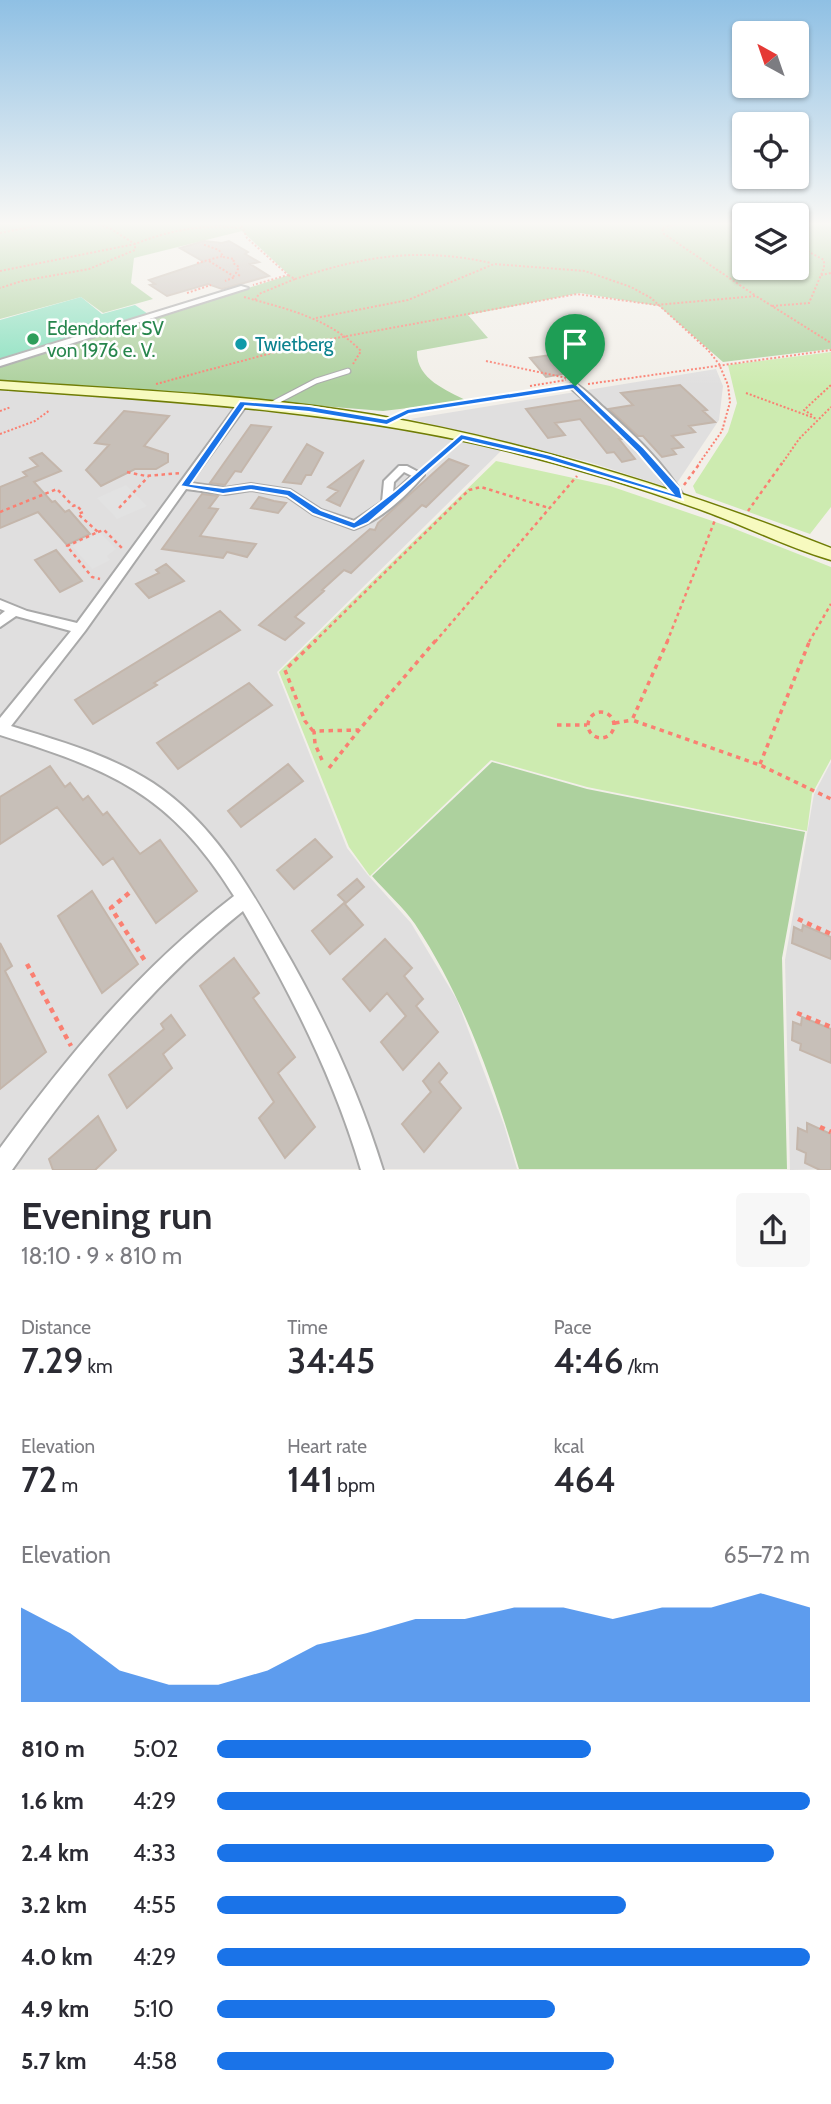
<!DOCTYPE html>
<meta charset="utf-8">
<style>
:root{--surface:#fff;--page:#f7f7f7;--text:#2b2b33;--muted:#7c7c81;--accent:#1a73e8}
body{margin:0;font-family:Cabin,sans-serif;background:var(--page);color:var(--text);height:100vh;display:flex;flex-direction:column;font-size:26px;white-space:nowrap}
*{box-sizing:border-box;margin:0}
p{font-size:23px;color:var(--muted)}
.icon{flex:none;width:38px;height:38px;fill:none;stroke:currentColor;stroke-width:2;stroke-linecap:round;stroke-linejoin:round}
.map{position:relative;height:1170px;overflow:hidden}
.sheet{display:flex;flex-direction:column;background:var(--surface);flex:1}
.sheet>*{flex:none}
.needle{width:46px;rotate:320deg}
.fabs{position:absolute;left:732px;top:21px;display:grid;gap:14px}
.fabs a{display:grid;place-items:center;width:77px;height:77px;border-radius:7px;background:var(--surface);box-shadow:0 2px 5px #0004;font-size:35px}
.pin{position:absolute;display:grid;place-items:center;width:60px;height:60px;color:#fff;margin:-72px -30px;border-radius:50% 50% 50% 0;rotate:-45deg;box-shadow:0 0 7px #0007}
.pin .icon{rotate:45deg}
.round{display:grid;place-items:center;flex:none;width:74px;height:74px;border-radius:7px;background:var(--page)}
.summary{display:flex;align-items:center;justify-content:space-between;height:119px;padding:0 21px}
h1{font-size:38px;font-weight:600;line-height:52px}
.stats{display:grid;grid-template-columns:repeat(3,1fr);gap:10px;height:119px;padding:7px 21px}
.stats div{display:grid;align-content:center}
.stats b{font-size:35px;font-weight:600}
.stats small{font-size:19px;font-weight:400}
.stats p{font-size:19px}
.chart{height:196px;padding:14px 21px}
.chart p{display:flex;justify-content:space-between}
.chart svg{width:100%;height:126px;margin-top:7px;fill:var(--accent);opacity:.7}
ul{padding:0 21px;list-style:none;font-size:23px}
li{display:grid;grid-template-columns:112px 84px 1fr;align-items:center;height:52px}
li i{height:18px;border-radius:9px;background:var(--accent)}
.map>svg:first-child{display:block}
.residential{fill:#e0dfdf}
.grass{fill:#cdebb0}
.forest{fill:#add19e}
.pitch{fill:#88e0be}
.parking{fill:#e2e2e2}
.building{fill:#c7bfb8;stroke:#c4b6ab;stroke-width:2}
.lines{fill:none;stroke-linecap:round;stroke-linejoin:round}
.lane-casing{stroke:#a9a9a9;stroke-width:7}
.street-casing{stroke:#a9a9a9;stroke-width:4}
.secondary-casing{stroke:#707d05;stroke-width:3}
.path-far3{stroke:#fa8072;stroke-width:2;stroke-dasharray:2 2;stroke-linecap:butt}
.path-far2{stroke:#fa8072;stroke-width:2.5;stroke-dasharray:3.5 3.5;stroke-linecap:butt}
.path-far1{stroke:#fa8072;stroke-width:3.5;stroke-dasharray:4.5 4.5;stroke-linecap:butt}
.path{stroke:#fa8072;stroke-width:4.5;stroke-dasharray:5 5;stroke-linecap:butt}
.lane{stroke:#fff;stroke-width:4.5}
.street{fill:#fff;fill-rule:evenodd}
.secondary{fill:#f7fabf;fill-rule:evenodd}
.route{fill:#1a73e8;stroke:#fff;stroke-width:2;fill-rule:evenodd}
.leisure-dot{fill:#2e9e5b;stroke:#fff;stroke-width:2.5}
.culture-dot{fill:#0f9aa8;stroke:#fff;stroke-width:2.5}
.labels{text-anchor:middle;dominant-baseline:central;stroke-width:5;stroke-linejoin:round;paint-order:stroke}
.far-leisure-label{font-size:19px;fill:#27864d;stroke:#fff;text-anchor:start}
.far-culture-label{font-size:19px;fill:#0d838f;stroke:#fff;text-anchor:start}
</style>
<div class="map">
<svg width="831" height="1170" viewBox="0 0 831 1170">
<rect width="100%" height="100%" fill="#f2efe9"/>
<path class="residential" d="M716 369 723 386 719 420 673 489 589 462 410 419Z
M0 383 262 402 507 445 277 672 347 848 367 874 411 923 457 1000 504 1125 517 1169H0Z
M831 762V1169L790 1170 785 960 814 794Z"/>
<path class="grass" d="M831 352V507L810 534 696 493 693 486 728 432 737 403 728 365Z
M496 461 610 486 730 527 831 567V759L812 794 807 831 587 787 491 760 370 876 349 847 279 672Z"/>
<path class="forest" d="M0 222H744V268H796V222H831V349L723 362 659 306 580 293 468 315 488 338 417 351C416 379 446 390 467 401L383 411 0 380V367L289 275 242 231 134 258 131 283 153 299 103 313 81 297 0 319Z
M492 762 587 789 805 832 782 958 787 1169H519C494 1084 464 998 415 924 403 907 386 892 372 876Z"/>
<path class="pitch" d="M81 297 102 314 135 305 148 314 0 359V320Z"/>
<path class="parking" d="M126 485 147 506 117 519 97 498Z
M100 532 116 549 107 556 110 560 92 569 72 546Z"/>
<path class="building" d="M204 241 222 243 229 241 248 252 245 254 259 262 250 264 269 276 222 289 208 284 167 296 150 285 155 284 149 280 204 262 180 248Z
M557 354 573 372 546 377 530 358Z
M680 385 707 410 703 411 715 422 689 426 695 432 672 436 683 447 672 449 676 454 662 457 643 436H638L609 409 633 405 621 393Z
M581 400 622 439H619L635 459 622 462 614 452 607 453 580 419 555 423 565 435 548 438 526 409Z
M124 411 169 416 144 446 168 454V462L156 469H135L101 486 86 470 109 445 95 443Z
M251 425 271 427 241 472 235 471 225 485 210 483Z
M307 444 323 453 311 475H306L301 484 283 482Z
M42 453 61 471 34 482 52 502 55 501 65 512 69 510 90 534 67 545 38 512 0 528V487L27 476 23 472 38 466 30 458Z
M449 459 468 466 426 507 422 505 351 573 344 570 322 590 324 591 295 617 304 623 285 640 259 625 370 529 375 530 378 523Z
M364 460 340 506 327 500 338 491 328 487Z
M202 494 218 496 209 508 218 509 200 536 256 544 247 557 227 552 223 558 162 549Z
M259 497 274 501 286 503 278 513 251 508Z
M56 550 82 581 60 592 35 560Z
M166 564 184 581 149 598 136 584 159 573 156 570Z
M220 611 240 630 154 683 157 685 93 724 75 700Z
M249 683 272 705 178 769 157 743Z
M288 764 303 781 241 827 228 811Z
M50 766 65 787 70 783 83 800 88 796 103 815 107 812 140 854 160 840 197 891 156 923 113 858 103 865 57 807 0 844V797Z
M315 839 332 857 294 889 277 870Z
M357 879 364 887 346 903 338 895Z
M92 891 138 964 102 993 58 916Z
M344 903 363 925 330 954 312 931Z
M803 925 831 937V959L792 943 794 927 802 931Z
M385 939 412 968 404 976 423 999 416 1006 438 1032 403 1070 381 1042 406 1016 387 993 370 1011 343 979Z
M0 943 12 966 5 971 46 1052 0 1089Z
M234 958 259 993 253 998 295 1057 278 1073 315 1127 285 1158 259 1118 274 1102 200 986Z
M171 1015 185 1035 163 1054 172 1068 127 1108 109 1075 164 1029 161 1024Z
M802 1017 831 1029V1063L800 1050 801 1044 792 1040 793 1022 801 1025Z
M439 1063 447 1073 439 1082 461 1108 424 1152 402 1124 431 1092 423 1081Z
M98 1116 116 1150 95 1170H53L49 1159Z
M807 1123 831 1134V1170H820L805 1163 806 1153 797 1149 798 1128 807 1132Z"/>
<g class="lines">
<defs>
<path id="lane" d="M270 405 316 381 348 371"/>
<path id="street" d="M241 286 248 288 0 366V360Z
M574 383C585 389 595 400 604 408 634 435 664 463 685 498L684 500H676C649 457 609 422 571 388V384Z
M243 400 248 403 190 483 225 488 251 484 290 490 321 510 354 521 382 502 384 481 399 466H407L424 475C406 496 381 520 354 529L313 514 287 496 251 490 225 494 186 489 85 631 11 726C59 741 110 755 153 783 212 822 247 883 281 943 323 1015 358 1089 383 1170H361C334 1078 291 994 243 911 150 986 80 1073 12 1170H0V1148C70 1053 140 968 234 896 170 793 111 770 0 735V718L71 631 16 616 0 627V615L5 611 0 609V600L27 611 77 623 240 401ZM404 472 412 476 393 493 394 482Z"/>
<path id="secondary" d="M0 381C125 390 251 394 374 415 531 442 683 490 831 548V560C789 548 748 527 707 512 641 488 573 467 504 450 338 410 170 401 0 389Z"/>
</defs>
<use href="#lane" class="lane-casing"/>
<use href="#street" class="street-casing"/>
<use href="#secondary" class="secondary-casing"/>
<path class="path-far3" d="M91 222 111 229 135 244C170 230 203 224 241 228
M240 222 247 238 288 275 253 285
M688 222 662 228 664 234 756 296
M0 233 55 222
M223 257 234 259 233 263 239 267 236 273 240 276
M209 261 235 277 225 281
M197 263 223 256 219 250 202 244
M0 271 135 244V250L89 269 22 281 0 288
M821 275 831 273
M295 279C364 256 419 247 491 263
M187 293 211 285
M244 297C287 309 329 318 361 351L353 364
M255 300 259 294 295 279 288 275
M772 306 809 303 824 268V260L796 245
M316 318 408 300 494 264 585 271 631 287 651 298 708 350 719 364 728 385 730 402 722 431 698 465
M486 361 567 378
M156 384 309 343 577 294 656 305 756 296 831 343
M588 384 831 350
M530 386 566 380
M746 393 817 419
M0 411 11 407
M402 414 565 387
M812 415 804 410 831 385
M0 434 35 421 50 410
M431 465 454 445
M781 465 799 439 831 407"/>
<path class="path-far2" d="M427 468 433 463
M127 472 146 476 181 473
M684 485 700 463
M119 508 148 477
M748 511 782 463
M0 512 57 489 73 506 76 505 83 512 78 514 98 532 67 546 92 577 100 579
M98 532 104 530 122 548
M314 642 469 490 481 487 549 508
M435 642 577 476
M667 642 715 520
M809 642 831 604"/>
<path class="path-far1" d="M668 640 632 720 760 765 831 799
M588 725a13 13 0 1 1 26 0a13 13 0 1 1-26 0Z
M615 723 632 720
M557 725H587
M313 731 305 721 285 670 316 640
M322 760 315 744 314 731 359 730 436 640
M760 764 810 640
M329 768 359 730"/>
<path class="path" d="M129 893 111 908 147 964
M798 919 831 934
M27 964 71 1046
M797 1013 831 1027
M820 1127 831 1132"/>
<use href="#lane" class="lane"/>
<use href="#street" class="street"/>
<use href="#secondary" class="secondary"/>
</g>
<linearGradient id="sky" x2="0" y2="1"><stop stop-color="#8fc0e4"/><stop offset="0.58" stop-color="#f9f8f5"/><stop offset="1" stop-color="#f9f8f5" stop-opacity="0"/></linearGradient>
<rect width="831" height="386" fill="url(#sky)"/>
<path class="route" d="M575 383 644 448 680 488 683 500 544 459 463 440 368 523 354 529 313 514 287 496 251 490 223 494 180 486 240 401 309 406 386 419 407 409ZM573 389 637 452 672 493 550 455 461 434 395 491 354 522 321 510 290 490 251 484 223 488 191 484 245 406 309 412 387 425 409 414Z"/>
<circle class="leisure-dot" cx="33" cy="339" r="7"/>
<circle class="culture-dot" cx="241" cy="344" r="7"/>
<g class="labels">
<g class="far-leisure-label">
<text x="47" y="328">Edendorfer SV<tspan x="47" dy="22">von 1976 e. V.</tspan></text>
</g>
<g class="far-culture-label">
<text x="255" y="344">Twietberg</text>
</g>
</g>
</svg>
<div class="fabs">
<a><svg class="needle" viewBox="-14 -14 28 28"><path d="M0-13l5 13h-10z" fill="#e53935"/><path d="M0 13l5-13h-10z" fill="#7c7c81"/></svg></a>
<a><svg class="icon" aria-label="locate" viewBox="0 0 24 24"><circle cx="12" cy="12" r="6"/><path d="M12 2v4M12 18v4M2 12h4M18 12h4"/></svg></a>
<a><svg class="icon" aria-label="layers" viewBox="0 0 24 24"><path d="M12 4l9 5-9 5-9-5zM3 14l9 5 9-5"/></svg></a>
</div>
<div class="pin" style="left:575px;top:386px;background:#1e9e55"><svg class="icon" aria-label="arrive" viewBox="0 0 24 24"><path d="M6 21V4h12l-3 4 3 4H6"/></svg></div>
</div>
<section class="sheet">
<div class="summary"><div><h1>Evening run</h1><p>18:10 · 9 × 810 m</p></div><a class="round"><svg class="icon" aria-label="share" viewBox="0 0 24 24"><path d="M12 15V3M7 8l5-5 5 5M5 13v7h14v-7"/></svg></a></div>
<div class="stats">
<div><p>Distance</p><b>7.29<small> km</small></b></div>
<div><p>Time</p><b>34:45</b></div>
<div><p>Pace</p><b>4:46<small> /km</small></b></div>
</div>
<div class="stats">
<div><p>Elevation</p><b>72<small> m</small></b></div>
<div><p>Heart rate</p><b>141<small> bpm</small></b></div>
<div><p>kcal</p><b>464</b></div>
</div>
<div class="chart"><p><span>Elevation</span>65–72 m</p>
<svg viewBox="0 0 160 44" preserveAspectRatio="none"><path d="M0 44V11L10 20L20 33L30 38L40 38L50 33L60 24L70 20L80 15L90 15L100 11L110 11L120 15L130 11L140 11L150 6L160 11V44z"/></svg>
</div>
<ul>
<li><b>810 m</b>5:02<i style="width:63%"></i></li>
<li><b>1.6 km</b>4:29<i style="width:100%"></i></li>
<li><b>2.4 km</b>4:33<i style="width:94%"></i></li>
<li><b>3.2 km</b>4:55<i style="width:69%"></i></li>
<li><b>4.0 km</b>4:29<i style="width:100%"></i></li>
<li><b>4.9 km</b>5:10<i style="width:57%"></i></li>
<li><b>5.7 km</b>4:58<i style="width:67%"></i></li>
</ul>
</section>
